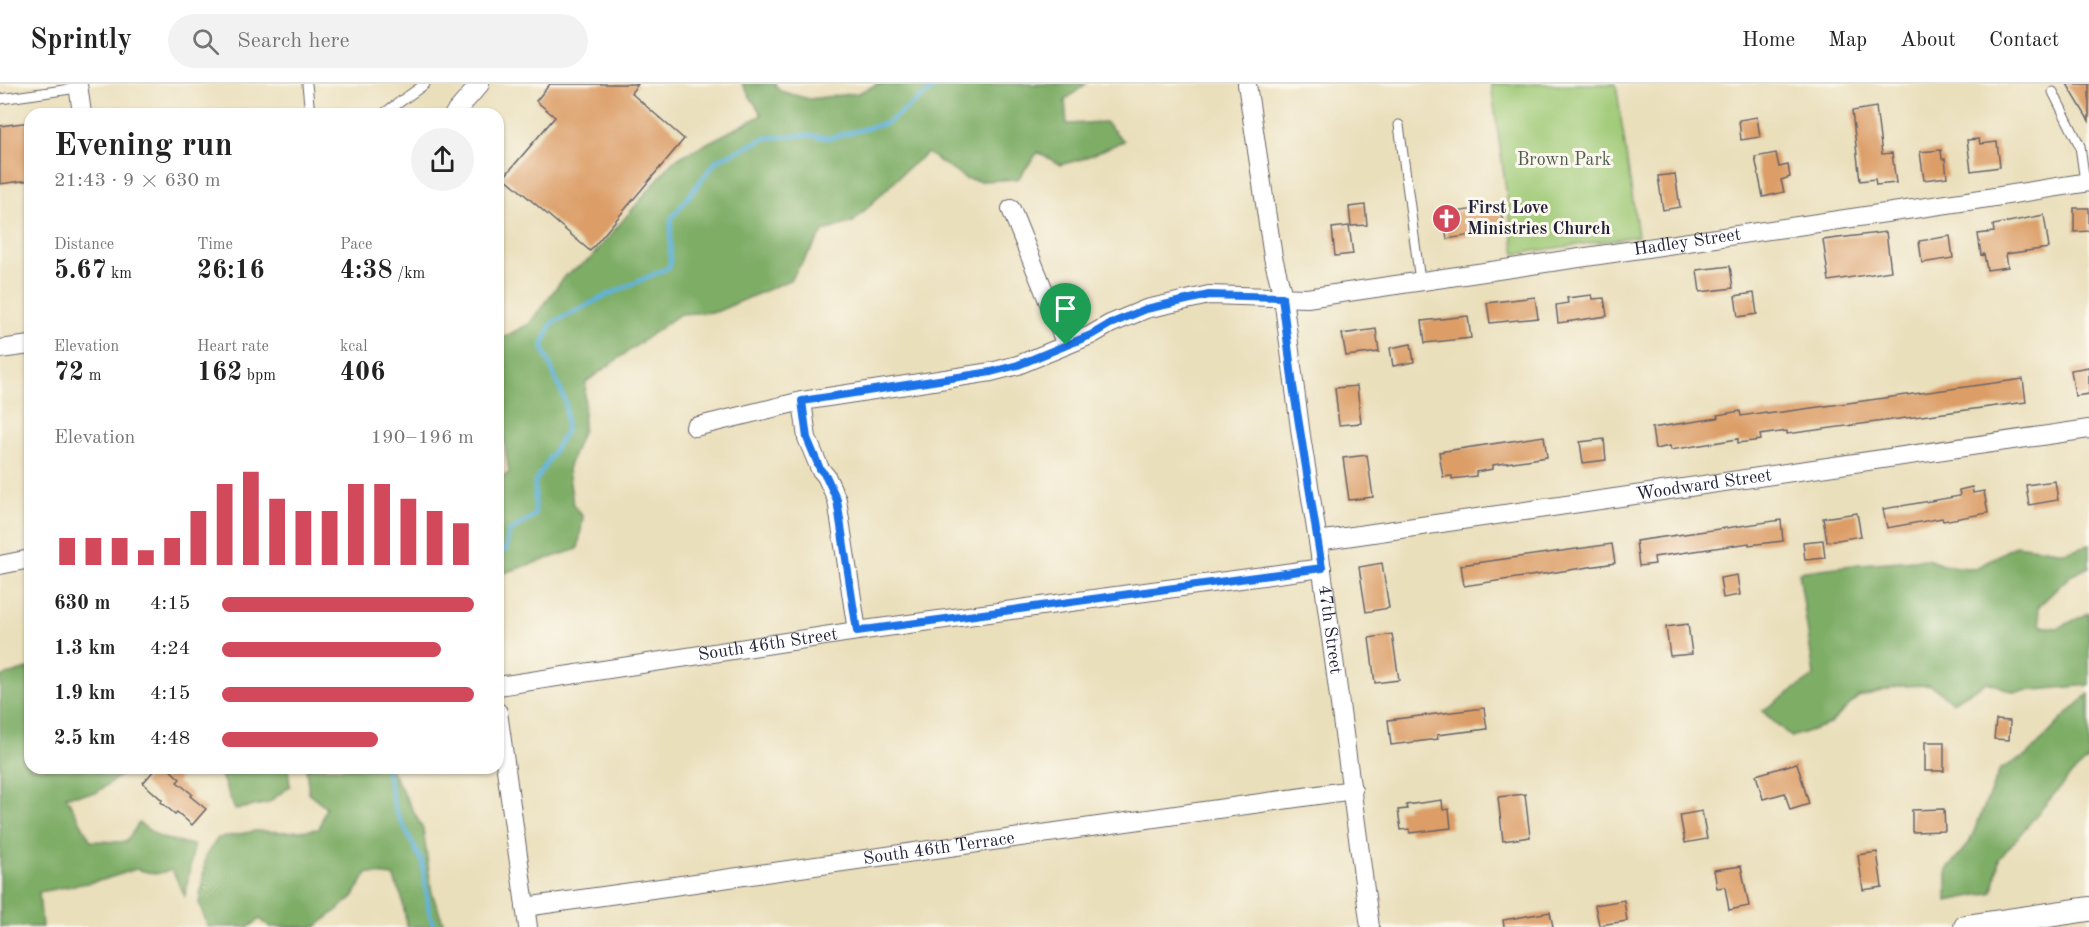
<!DOCTYPE html>
<meta charset="utf-8">
<style>
:root{--surface:#fff;--page:#f2f2f2;--text:#222;--muted:#767676;--line:#e0e0e0;--accent:#d1495b}
body{margin:0;font-family:"Old Standard TT",serif;background:var(--page);color:var(--text);height:100vh;display:flex;flex-direction:column;font-size:22px;white-space:nowrap}
*{box-sizing:border-box;margin:0}
p{font-size:20px;color:var(--muted)}
.icon{flex:none;width:33px;height:33px;fill:none;stroke:currentColor;stroke-width:2;stroke-linecap:round;stroke-linejoin:round}
.map{position:relative;flex:1;overflow:hidden}
.side{position:absolute;left:24px;top:24px;width:480px;height:666px;display:flex;flex-direction:column;background:var(--surface);border-radius:18px;box-shadow:0 2px 4px #0004}
.side>*{flex:none}
.pin{position:absolute;display:grid;place-items:center;width:51px;height:51px;color:#fff;margin:-62px -26px;border-radius:50% 50% 50% 0;rotate:-45deg;box-shadow:0 0 6px #0007}
.pin .icon{rotate:45deg}
.round{display:grid;place-items:center;flex:none;width:63px;height:63px;border-radius:32px;background:var(--page)}
.overview{display:flex;align-items:center;justify-content:space-between;height:102px;padding:0 30px}
h1{font-size:33px;font-weight:600;line-height:45px}
.metrics{display:grid;grid-template-columns:repeat(3,1fr);gap:9px;height:102px;padding:6px 30px}
.metrics div{display:grid;align-content:center}
.metrics b{font-size:26px;font-weight:600}
.metrics small{font-size:16px;font-weight:400}
.metrics p{font-size:16px}
.chart{height:168px;padding:12px 30px}
.chart p{display:flex;justify-content:space-between}
.chart svg{width:100%;height:108px;margin-top:6px;stroke:var(--accent);stroke-width:6}
ul{padding:0 30px;list-style:none;font-size:20px}
li{display:grid;grid-template-columns:96px 72px 1fr;align-items:center;height:45px}
li i{height:15px;border-radius:8px;background:var(--accent)}
header{display:flex;align-items:center;gap:36px;box-sizing:border-box;height:84px;padding:0 30px;background:var(--surface);border-bottom:2px solid var(--line)}
header strong{font-size:28px}
nav{display:flex;gap:33px;margin-inline-start:auto;font-size:21px}
.search{width:420px;height:54px;background:var(--page);display:flex;align-items:center;gap:15px;box-sizing:border-box;padding:0 21px;border-radius:33px;color:var(--muted);font-size:22px}
.map>svg:first-child{display:block}
.green{fill:#9ec975;stroke:#607658;stroke-width:1.5}
.forest{fill:#7ead66;stroke:#506850;stroke-width:1.5}
.lines{fill:none;stroke-linecap:round;stroke-linejoin:round}
.stream{stroke:#5fb2da;stroke-width:4.5}
.building{fill:#dc9d66}
.service-casing{stroke:#686468;stroke-width:11}
.minor-casing{stroke:#686468;stroke-width:20}
.secondary-casing{stroke:#686468;stroke-width:26}
.service{stroke:#fff;stroke-width:9}
.minor{stroke:#fff;stroke-width:18}
.secondary{stroke:#fff;stroke-width:24}
.route-casing{stroke:#fff;stroke-width:12}
.route{stroke:#1a73e8;stroke-width:8}
.labels{text-anchor:middle;dominant-baseline:central;stroke-width:6;stroke-linejoin:round;paint-order:stroke}
.park-label{font-size:18px;fill:#4d5c4f;stroke:#fbf7ec}
.poi-label{font-size:18px;font-weight:bold;fill:#22223b;stroke:#fbf7ec;text-anchor:start}
.street-label{font-size:18px;fill:#22223b;stroke:#fbf7ec}
</style>
<header>
<strong>Sprintly</strong>
<div class="search"><svg class="icon" aria-label="search" viewBox="0 0 24 24"><circle cx="10" cy="10" r="6"/><path d="M15 15l6 6"/></svg>Search here</div>
<nav><a>Home</a><a>Map</a><a>About</a><a>Contact</a></nav>
</header>
<div class="map">
<svg width="2089" height="843" viewBox="0 0 2089 843">
<rect width="100%" height="100%" fill="#fbf7ec"/>
<filter id="ink" filterUnits="userSpaceOnUse"><feTurbulence type="fractalNoise" baseFrequency=".0167" numOctaves="2"/><feDisplacementMap in="SourceGraphic" scale="12" xChannelSelector="R" yChannelSelector="G"/><feConvolveMatrix kernelMatrix="1 2 1 2 8 2 1 2 1" color-interpolation-filters="sRGB"/></filter>
<filter id="wash" filterUnits="userSpaceOnUse"><feTurbulence type="fractalNoise" baseFrequency=".008" numOctaves="4" result="noise"/><feDisplacementMap in="SourceGraphic" scale="24" xChannelSelector="R" yChannelSelector="G"/><feGaussianBlur stdDeviation="1.35" result="paint"/><feColorMatrix in="noise" values="0 0 0 0 0 0 0 0 0 0 0 0 0 0 0 0 0 1.4 0 .05"/><feComposite in="paint" operator="in"/></filter>
<g filter="url(#wash)">
<rect width="100%" height="100%" fill="#eadfbb"/>
<path class="green" d="M1491 0H1616L1638 152 1515 170Z"/>
<path class="forest" d="M742 0H775L780 7 809 15 858 9 878 0H1086L1065 16 1067 40 1105 38 1124 57 1082 75 1060 81 1038 68 1018 95 981 97 966 95 927 69 907 85 853 138 824 147 790 196 716 228 680 230 586 298 583 345 568 385 573 420 583 433 578 465 498 491V395L509 389 498 315V256L529 240 565 192 590 175 674 76 762 31Z
M2016 461 2065 468 2089 461V483L2070 492 2038 523 2041 542 2058 544 2089 529V601L2015 608 1987 598 1952 618 1931 601 1901 602 1858 613 1830 640 1791 653 1762 627 1814 592 1799 488 1860 480 1927 475 1943 481 1975 485Z
M30 584V684H130L96 709 66 712 91 757 126 758 139 739 161 754 194 761 185 812 172 786 155 790 136 785 103 796 39 808 42 843H0V593Z
M2089 610V675L2068 694 1999 775 1993 808 1947 817V785L1969 759 2000 685 2028 671 2063 634Z
M218 684H288L290 702 268 719 235 726Z
M306 684H390L423 745 432 809 445 843H407L402 814 393 792 367 789 353 813 316 843H270L260 835 249 843H208L199 819 206 771 218 754 255 747 288 748 319 745 326 723 309 709Z"/>
<g class="lines">
<path class="stream" d="M498 466H506L509 448 535 431V398L566 347V319L542 262 552 239 601 214 670 183 671 135 717 76 766 54 806 51 829 54 887 39 939 0
M386 684 395 725 422 778 429 827 434 843"/>
</g>
<g id="blocks">
<path class="building" d="M550 0H638L631 9 684 55 590 167 504 93 555 33 536 17Z
M2067 0H2089V37Z
M1876 23 1882 70 1892 69 1896 99 1876 101 1875 95 1860 97 1852 27Z
M1757 33 1760 53 1741 56 1739 36Z
M30 38V96L0 100V42Z
M1979 55 1980 60 1997 58 2000 83 1971 87 1967 56Z
M1941 66 1942 75H1945L1947 93 1924 96 1920 68Z
M1776 69 1779 83 1788 81 1790 93 1781 96 1784 108 1763 113 1755 73Z
M1675 90 1680 123 1663 126 1658 92Z
M1365 121 1367 141 1351 142 1349 123Z
M1500 121 1504 146 1447 155 1443 130Z
M2074 124H2089V147L2074 148Z
M2044 131 2049 164 2006 170 2008 183 1987 186 1984 170 1981 171 1978 150 1994 148 1993 141Z
M1349 142 1353 170 1335 172 1332 144Z
M1886 148 1891 187 1829 197 1823 156Z
M1950 152 1953 174 1922 179 1919 157Z
M1730 182 1733 204 1700 208 1697 186Z
M1754 209 1757 230 1738 233 1735 212Z
M1592 211 1593 215 1604 214 1607 232 1558 239 1556 221 1568 219 1567 214Z
M1535 213 1538 234 1490 239 1487 219Z
M1468 232 1471 254 1425 259 1422 237Z
M1376 245 1379 268 1346 272 1342 250Z
M1411 260 1414 278 1393 282 1390 264Z
M2089 283V310L2075 312 2071 286Z
M2023 295 2026 318 1787 350V347L1760 351 1761 356 1738 359V355L1671 366 1670 362 1655 365 1652 344 1718 334 1717 331 1740 327 1741 332 1766 328 1767 330Z
M1357 302 1361 339 1339 341 1335 304Z
M1544 352 1547 373 1493 381V385L1476 388V392L1452 395V392L1443 393 1439 368Z
M1604 355 1606 376 1583 379 1580 358Z
M1367 371 1373 413 1349 416 1343 374Z
M2055 397 2058 416 2029 421 2026 401Z
M1972 403 1973 409 1984 407 1988 429 1943 437 1942 434 1887 444 1883 425 1960 412 1959 406Z
M1857 429 1861 452 1827 458 1823 434Z
M1781 436 1783 457 1749 461V459L1654 473 1655 480 1639 482 1636 457Z
M1823 456 1825 474 1805 476 1803 458Z
M1612 460 1615 479 1464 502 1461 481Z
M1382 479 1389 524 1366 528 1359 483Z
M1737 491 1740 511 1723 514 1720 494Z
M1688 540 1692 570 1670 572 1666 543Z
M1392 550 1399 596 1375 599 1369 554Z
M1484 624 1487 645 1437 651 1438 655 1391 661 1388 636Z
M1996 636 2010 637 2009 656 1994 655Z
M1925 658H1944V687H1925Z
M1797 679 1809 720 1790 726 1785 709 1763 715 1756 691Z
M156 684H168L180 695 177 698 192 710 190 712 206 725 192 741 177 728 175 730 161 718 162 716 143 699Z
M1525 710 1530 753 1503 757 1498 713Z
M1442 716 1443 726 1449 725 1451 744 1410 749 1409 745 1401 746 1398 726 1407 725 1406 721Z
M1944 725 1945 747 1912 748V726Z
M1702 727 1707 755 1685 759 1680 731Z
M1877 768 1882 803 1863 806 1858 771Z
M1741 782 1749 822 1729 826 1725 803 1717 804 1714 786Z
M1624 816 1627 837 1599 841 1595 821Z
M1550 828 1553 843H1504L1503 836Z"/>
</g>
</g>
<g filter="url(#ink)">
<use href="#blocks" fill-opacity="0" stroke="#686468" stroke-width="1.5"/>
<g class="lines">
<defs>
<path id="service" d="M307 0 310 30
M2053 8 2080 62 2085 98
M0 15 78 4
M383 30 425 0
M1399 41 1420 197"/>
<g id="minor">
<path d="M78 0 82 30"/>
<path id="s1" d="M1247 0 1273 173 1283 213 1301 352 1318 457 1370 843"/>
<path d="M454 30 480 0"/>
<path d="M1011 125 1066 261"/>
<path d="M0 265 30 261"/>
<path d="M802 317 807 354 820 385 826 392 837 416 857 547"/>
<path id="s2" d="M695 343 802 317 991 288 1018 281 1091 251 1110 240 1146 225 1209 211 1307 214 1988 114 2089 98"/>
<path id="s3" d="M1318 457 2089 345"/>
<path d="M0 481 30 475"/>
<path id="s4" d="M498 602 857 547 1322 484"/>
<path d="M498 628 528 843"/>
<path id="s5" d="M525 823 1353 706"/>
</g>
<path id="secondary" d="M1966 843 2089 825"/>
</defs>
<use href="#service" class="service-casing"/>
<use href="#minor" class="minor-casing"/>
<use href="#secondary" class="secondary-casing"/>
<use href="#service" class="service"/>
<use href="#minor" class="minor"/>
<use href="#secondary" class="secondary"/>
</g>
</g>
<g class="lines" filter="url(#ink)">
<defs>
<path id="route" d="M1209 211 1282 213 1293 302 1322 484 857 547 837 416 826 392 820 385 807 354 802 317 991 288 1018 281 1091 251 1110 240 1146 225Z"/>
</defs>
<use href="#route" class="route-casing"/>
<use href="#route" class="route"/>
</g>
<defs>
<symbol id="church-disc" viewBox="-11 -11 22 22"><circle r="9.5" fill="#d1495b" stroke="#fbf7ec"/><path d="M-1.2-6h2.4v3.5h3.3v2.4h-3.3V6h-2.4V-.1h-3.3v-2.4h3.3Z" fill="#fff"/></symbol>
</defs>
<g fill-rule="evenodd">
<use href="#church-disc" x="1430" y="118" width="33" height="33"/>
</g>
<g class="labels">
<g class="park-label">
<text x="1564" y="76">Brown Park</text>
</g>
<g class="poi-label">
<text x="1467" y="124">First Love<tspan x="1467" dy="21">Ministries Church</tspan></text>
</g>
<g class="street-label">
<text stroke="none"><textPath href="#s2" startOffset="1016">Hadley Street</textPath></text>
<text stroke="none"><textPath href="#s3" startOffset="390">Woodward Street</textPath></text>
<text stroke="none"><textPath href="#s1" startOffset="552">47th Street</textPath></text>
<text stroke="none"><textPath href="#s4" startOffset="273">South 46th Street</textPath></text>
<text stroke="none"><textPath href="#s5" startOffset="418">South 46th Terrace</textPath></text>
</g>
</g>
</svg>
<div class="pin" style="left:1066px;top:261px;background:#1e9e55"><svg class="icon" aria-label="arrive" viewBox="0 0 24 24"><path d="M6 21V4h12l-3 4 3 4H6"/></svg></div>
<section class="side">
<div class="overview"><div><h1>Evening run</h1><p>21:43 · 9 × 630 m</p></div><a class="round"><svg class="icon" aria-label="share" viewBox="0 0 24 24"><path d="M12 15V3M7 8l5-5 5 5M5 13v7h14v-7"/></svg></a></div>
<div class="metrics">
<div><p>Distance</p><b>5.67<small> km</small></b></div>
<div><p>Time</p><b>26:16</b></div>
<div><p>Pace</p><b>4:38<small> /km</small></b></div>
</div>
<div class="metrics">
<div><p>Elevation</p><b>72<small> m</small></b></div>
<div><p>Heart rate</p><b>162<small> bpm</small></b></div>
<div><p>kcal</p><b>406</b></div>
</div>
<div class="chart"><p><span>Elevation</span>190–196 m</p>
<svg viewBox="0 0 160 44" preserveAspectRatio="none"><path d="M5 44V33M15 44V33M25 44V33M35 44V38M45 44V33M55 44V22M65 44V11M75 44V6M85 44V17M95 44V22M105 44V22M115 44V11M125 44V11M135 44V17M145 44V22M155 44V27"/></svg>
</div>
<ul>
<li><b>630 m</b>4:15<i style="width:100%"></i></li>
<li><b>1.3 km</b>4:24<i style="width:87%"></i></li>
<li><b>1.9 km</b>4:15<i style="width:100%"></i></li>
<li><b>2.5 km</b>4:48<i style="width:62%"></i></li>
</ul>
</section>
</div>
